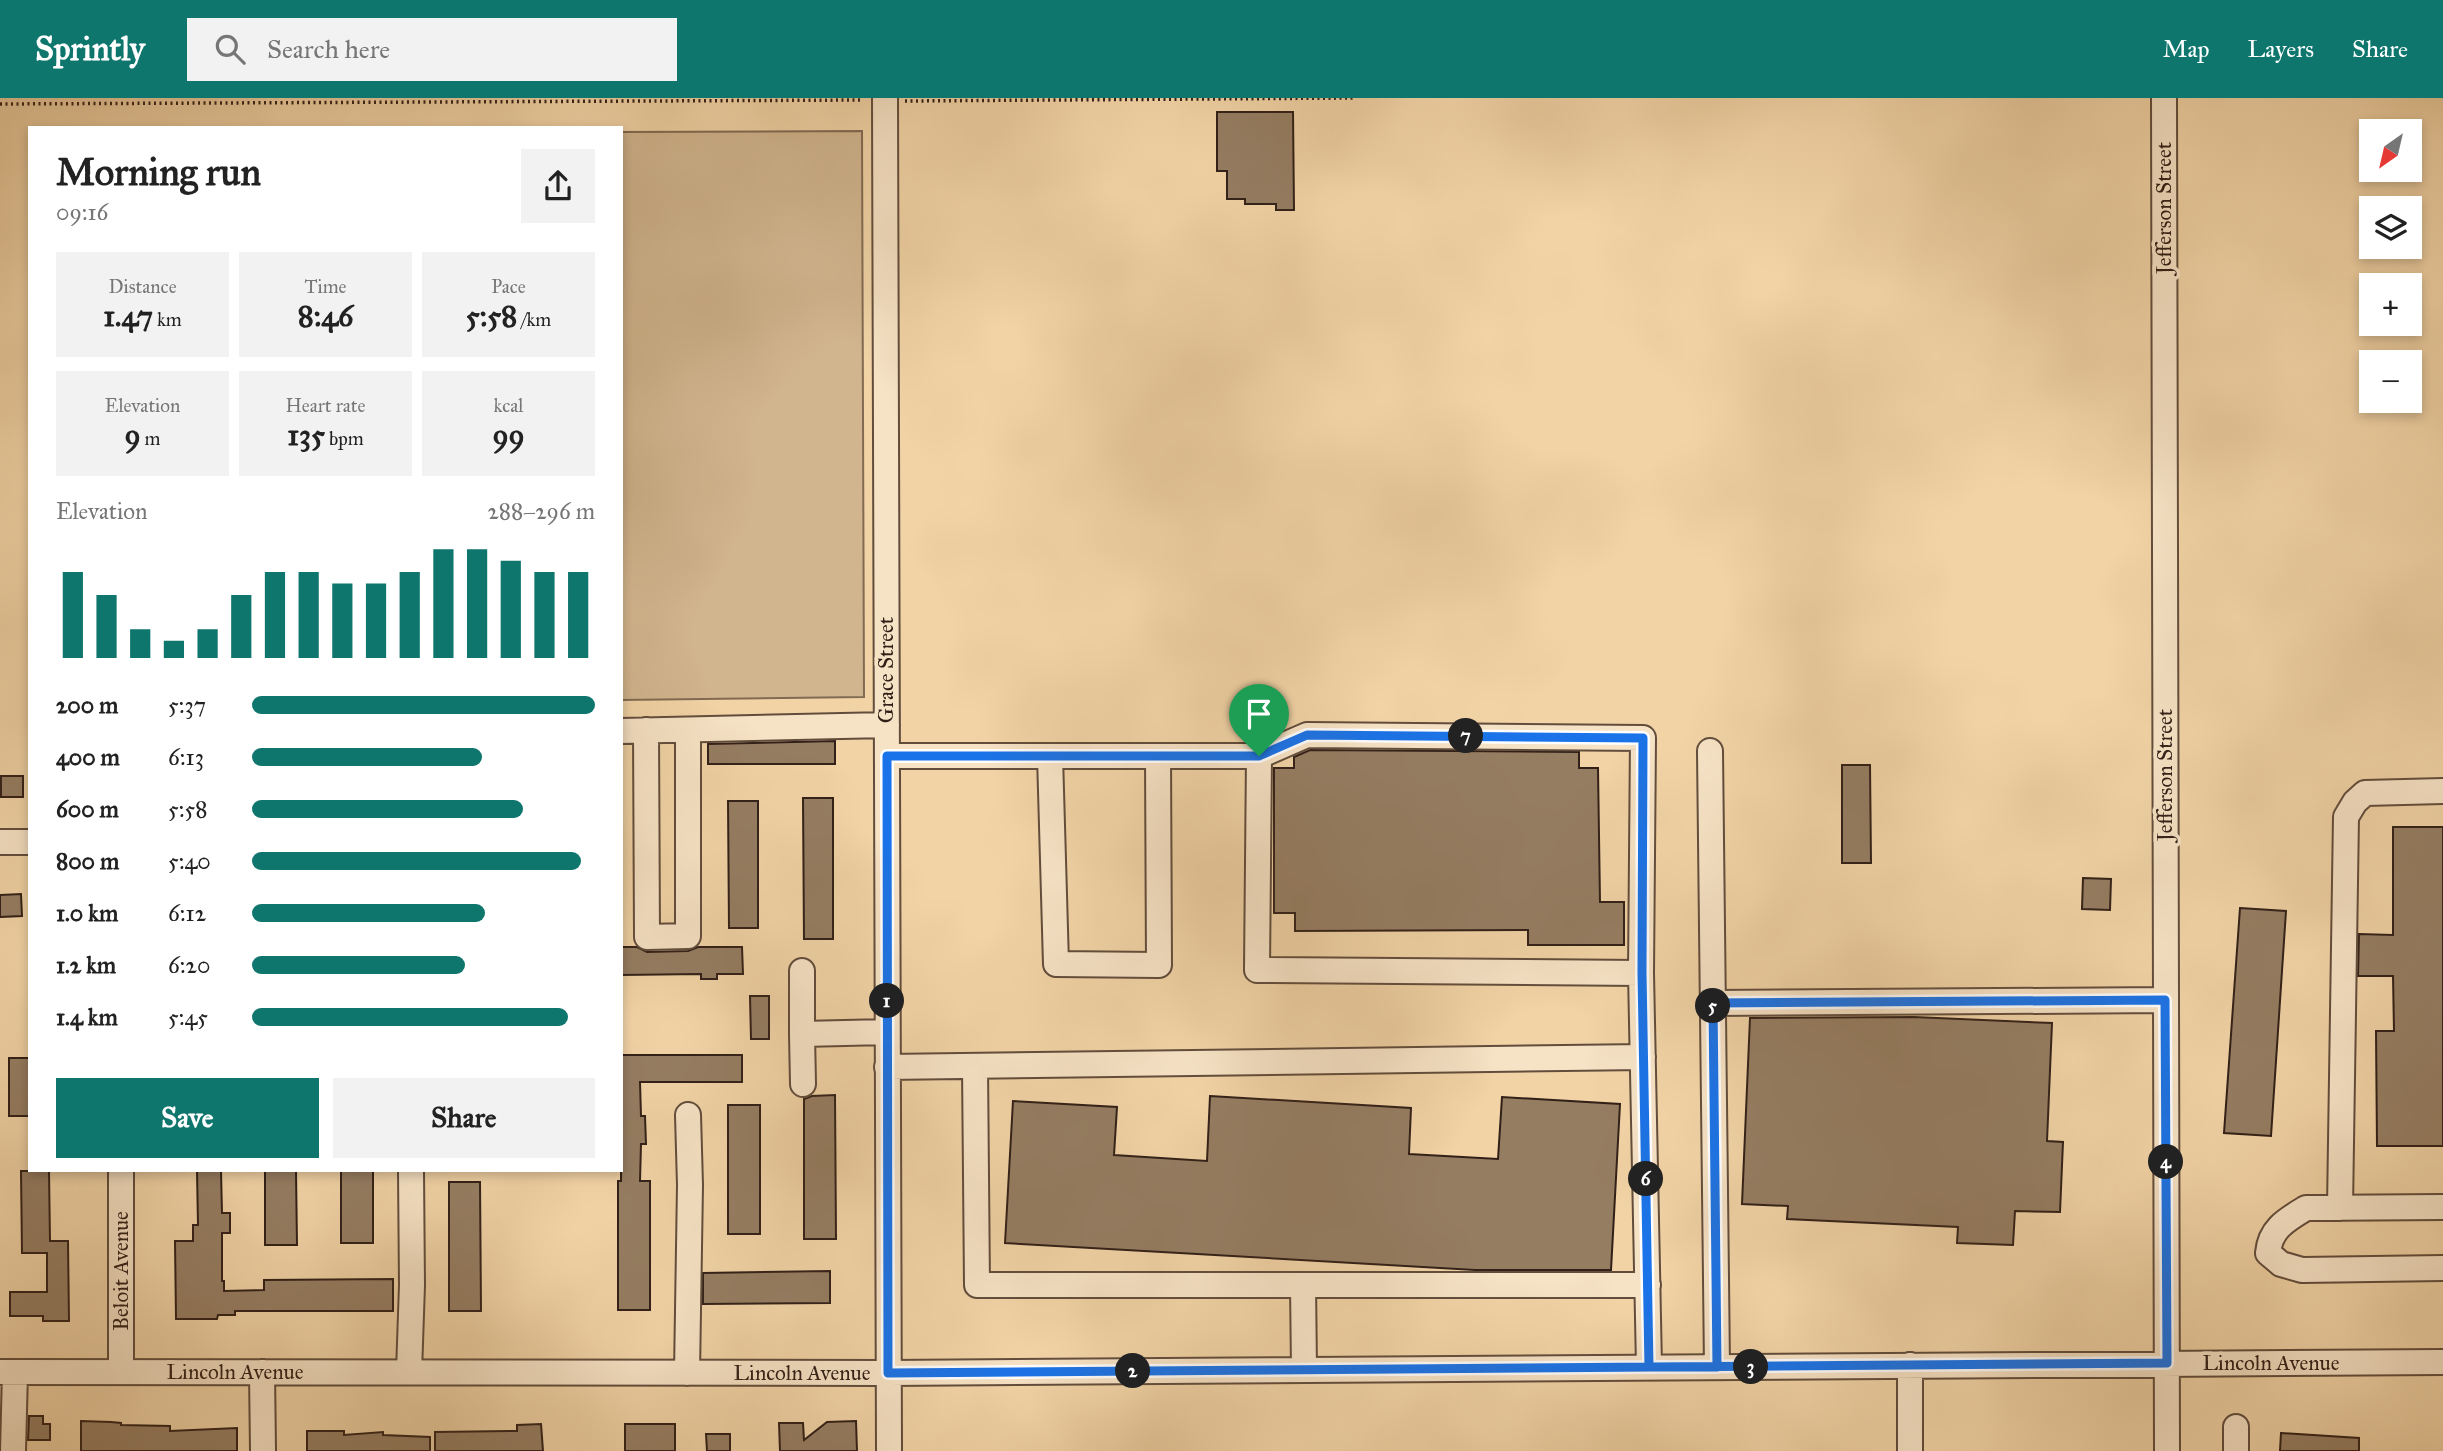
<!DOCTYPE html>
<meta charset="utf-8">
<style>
:root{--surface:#fff;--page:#f2f2f2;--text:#222;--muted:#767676;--accent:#0f766e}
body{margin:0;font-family:"IM FELL Great Primer",serif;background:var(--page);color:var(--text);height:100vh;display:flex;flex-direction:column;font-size:26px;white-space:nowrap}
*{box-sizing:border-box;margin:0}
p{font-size:23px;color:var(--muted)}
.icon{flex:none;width:38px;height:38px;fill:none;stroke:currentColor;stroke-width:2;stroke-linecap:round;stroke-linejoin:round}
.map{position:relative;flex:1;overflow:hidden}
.side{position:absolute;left:28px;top:28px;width:595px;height:1046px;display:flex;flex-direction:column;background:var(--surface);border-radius:0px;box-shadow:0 4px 10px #0003}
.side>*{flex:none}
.needle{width:46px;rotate:214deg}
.controls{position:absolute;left:2359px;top:21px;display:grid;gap:14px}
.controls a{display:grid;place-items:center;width:63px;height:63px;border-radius:0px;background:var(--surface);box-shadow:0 4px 10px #0003;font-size:35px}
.pin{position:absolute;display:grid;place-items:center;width:60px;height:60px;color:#fff;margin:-72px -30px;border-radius:50% 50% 50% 0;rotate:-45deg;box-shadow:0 0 7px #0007}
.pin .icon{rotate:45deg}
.km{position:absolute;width:35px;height:35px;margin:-18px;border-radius:50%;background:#222;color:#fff;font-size:19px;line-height:35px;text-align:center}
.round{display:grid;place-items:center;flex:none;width:74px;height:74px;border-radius:0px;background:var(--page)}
.overview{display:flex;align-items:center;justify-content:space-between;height:119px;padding:0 28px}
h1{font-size:38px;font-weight:800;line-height:52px}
.metrics{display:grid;grid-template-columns:repeat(3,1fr);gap:10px;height:119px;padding:7px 28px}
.metrics div{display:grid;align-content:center;border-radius:0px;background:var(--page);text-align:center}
.metrics b{font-size:30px;font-weight:800}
.metrics small{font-size:19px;font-weight:400}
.metrics p{font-size:19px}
.chart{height:196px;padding:14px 28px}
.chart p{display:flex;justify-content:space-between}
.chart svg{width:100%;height:126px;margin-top:7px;stroke:var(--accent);stroke-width:6}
.action{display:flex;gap:14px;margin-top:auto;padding:14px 28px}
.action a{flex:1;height:80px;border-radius:0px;background:var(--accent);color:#fff;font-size:28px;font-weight:800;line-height:80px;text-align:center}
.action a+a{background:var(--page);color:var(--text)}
ul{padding:0 28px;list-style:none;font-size:23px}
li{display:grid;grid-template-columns:112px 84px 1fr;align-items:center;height:52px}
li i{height:18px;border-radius:9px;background:var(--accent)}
header{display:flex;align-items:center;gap:42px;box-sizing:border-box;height:98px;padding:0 35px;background:var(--accent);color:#fff}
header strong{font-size:33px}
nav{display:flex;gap:38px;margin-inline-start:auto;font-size:24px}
.search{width:490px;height:63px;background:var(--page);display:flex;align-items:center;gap:18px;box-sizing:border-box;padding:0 24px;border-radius:0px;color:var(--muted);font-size:26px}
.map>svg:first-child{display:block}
.green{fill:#d1b58e;stroke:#826a53;stroke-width:2}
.building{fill:#957d62;stroke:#322018;stroke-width:2}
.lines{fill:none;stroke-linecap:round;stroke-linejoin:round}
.minor-casing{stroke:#624d3c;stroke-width:28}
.path{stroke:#322018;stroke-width:3.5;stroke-dasharray:2 3.5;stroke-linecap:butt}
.minor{stroke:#f6e2c5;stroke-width:24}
.route-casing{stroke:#fff;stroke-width:14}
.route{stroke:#1a73e8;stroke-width:9}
.labels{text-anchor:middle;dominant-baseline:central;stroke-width:7;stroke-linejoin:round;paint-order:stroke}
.street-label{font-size:21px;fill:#322018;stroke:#f6e2c5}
</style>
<header>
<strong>Sprintly</strong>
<div class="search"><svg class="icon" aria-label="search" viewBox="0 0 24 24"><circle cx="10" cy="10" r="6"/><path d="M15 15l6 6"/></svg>Search here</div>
<nav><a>Map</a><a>Layers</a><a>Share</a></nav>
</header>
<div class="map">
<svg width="2443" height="1353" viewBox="0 0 2443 1353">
<rect width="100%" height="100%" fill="#f1d3a6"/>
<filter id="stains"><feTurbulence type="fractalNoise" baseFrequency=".00286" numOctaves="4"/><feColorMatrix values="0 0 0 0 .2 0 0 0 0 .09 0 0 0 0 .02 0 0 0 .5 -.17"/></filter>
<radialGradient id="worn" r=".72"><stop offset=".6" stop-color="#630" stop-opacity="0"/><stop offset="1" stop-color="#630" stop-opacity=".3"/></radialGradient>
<path class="green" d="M862 33 864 599 621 602V34Z"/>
<path class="building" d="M1217 14H1293L1294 112H1276V106H1245V101H1227V73H1217Z
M835 643V666H708V646Z
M1310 652 1579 654V670H1598L1600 804H1624V847H1528V832L1295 833V815H1274V670H1294V659Z
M1842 667H1870L1871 765H1842Z
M1 678H23V699H1Z
M803 700H833V841H804Z
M728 703H758V830H729Z
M2393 729H2443V1048H2377L2376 933H2394L2393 878H2358L2359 836 2393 837Z
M2083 780 2111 781 2110 812 2082 811Z
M21 796 22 818 0 819V797Z
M2240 810 2286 813 2271 1038 2224 1035Z
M621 849H637L647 854 688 853 698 849H742L743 876H717V881H701V876L621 877Z
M750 898H769V941H751Z
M1914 919 2052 925 2047 1043 2063 1044 2060 1114 2015 1113 2013 1147 1957 1145 1958 1129 1787 1121 1788 1108 1742 1106 1750 920Z
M621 957H742V984H640L641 1018H645L646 1046H641L640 1083H650V1212H618V1083H621Z
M9 960H30V1018H9Z
M835 997 836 1141H804V1001L812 998Z
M1210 998 1411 1010 1409 1056 1498 1061 1502 999 1620 1006 1611 1172H1475L1005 1145 1013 1003 1117 1009 1114 1057 1207 1063Z
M728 1007H760V1136H728Z
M21 1073H49L50 1143H68L69 1223H43V1218H10V1194H47V1155H22Z
M197 1073H221L222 1115H230V1135H222V1183H224V1193L264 1192V1182L393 1181V1213H235V1217H218L217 1221H176L175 1143H193V1127H198Z
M265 1073H296L297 1147H265Z
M341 1073H373V1145H341Z
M449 1084H480L481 1213H449Z
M830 1173V1205L703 1206V1175Z
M29 1318H43V1326H50V1342H28Z
M81 1323 111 1324 121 1325V1327L170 1328V1333L237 1330V1353H81Z
M856 1323 857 1353H780L779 1325H803L804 1342 827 1324Z
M541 1326 543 1353H435V1334L517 1333V1327Z
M625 1326H675V1353H625Z
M307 1333H344V1337L383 1334V1337L430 1339V1353H307Z
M2281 1335 2359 1340V1353H2280Z
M706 1336H730V1353H707Z"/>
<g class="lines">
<defs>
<path id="minor" d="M885 0 889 1353
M2164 0 2167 1353
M646 632 647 839 688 838V632
M621 633 887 627
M1710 653 1717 1269
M887 658H1259
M1050 658 1056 866 1159 867 1158 658
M0 744H30
M802 873V936L887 934
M1641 875 1257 872 1259 658 1307 637 1643 640 1641 875 1649 1269
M1713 905 2165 902
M802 936 803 986
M975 968 977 1187H1648
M887 969 1643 959
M2443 1109 2306 1110C2286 1122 2270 1131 2268 1155L2281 1166 2302 1172 2443 1170
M2340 1110 2346 719 2355 704 2365 695 2443 693
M1303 1187 1304 1272
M121 1273V1073
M0 1274 888 1275 2443 1264
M262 1274 263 1353
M409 1274 412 1187 411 1073
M687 1275 690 1087 688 1017
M2236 1329V1353
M13 1353 15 1274
M1910 1353V1267"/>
</defs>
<use href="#minor" class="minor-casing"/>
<path class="path" d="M905 3 1353 0
M0 6 862 2"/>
<use href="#minor" class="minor"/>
</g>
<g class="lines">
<defs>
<path id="route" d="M1259 658H887L888 1275 2167 1265 2165 902 1713 905 1717 1269H1649L1642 875 1643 640 1307 637 1259 658"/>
</defs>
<use href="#route" class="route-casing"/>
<use href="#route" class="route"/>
</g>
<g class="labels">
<g class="street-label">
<text transform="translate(2164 110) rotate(-90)">Jefferson Street</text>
<text transform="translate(886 572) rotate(-90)">Grace Street</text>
<text transform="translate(2165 677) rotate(-90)">Jefferson Street</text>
<text transform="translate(121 1173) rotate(-90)">Beloit Avenue</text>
<text x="2271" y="1265">Lincoln Avenue</text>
<text x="235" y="1274">Lincoln Avenue</text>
<text x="802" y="1275">Lincoln Avenue</text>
</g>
</g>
<rect width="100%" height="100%" filter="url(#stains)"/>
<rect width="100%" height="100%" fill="url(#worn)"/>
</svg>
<div class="controls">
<a><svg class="needle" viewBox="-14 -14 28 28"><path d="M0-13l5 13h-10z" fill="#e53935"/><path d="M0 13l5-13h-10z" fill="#767676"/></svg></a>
<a><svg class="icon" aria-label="layers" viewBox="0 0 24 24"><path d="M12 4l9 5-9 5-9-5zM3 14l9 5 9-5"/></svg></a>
<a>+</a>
<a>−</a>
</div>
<div class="pin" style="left:1259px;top:658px;background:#1e9e55"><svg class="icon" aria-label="arrive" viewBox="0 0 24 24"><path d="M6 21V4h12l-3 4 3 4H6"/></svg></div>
<b class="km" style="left:887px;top:903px">1</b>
<b class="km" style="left:1133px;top:1273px">2</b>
<b class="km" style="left:1751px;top:1269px">3</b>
<b class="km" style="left:2166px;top:1064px">4</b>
<b class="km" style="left:1713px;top:908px">5</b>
<b class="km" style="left:1646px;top:1081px">6</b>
<b class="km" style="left:1466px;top:638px">7</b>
<section class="side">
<div class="overview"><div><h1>Morning run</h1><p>09:16</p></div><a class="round"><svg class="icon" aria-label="share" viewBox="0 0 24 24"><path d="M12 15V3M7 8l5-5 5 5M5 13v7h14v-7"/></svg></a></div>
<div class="metrics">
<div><p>Distance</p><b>1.47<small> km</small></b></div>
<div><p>Time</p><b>8:46</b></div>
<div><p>Pace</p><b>5:58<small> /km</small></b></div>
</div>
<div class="metrics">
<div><p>Elevation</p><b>9<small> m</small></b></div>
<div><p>Heart rate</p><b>135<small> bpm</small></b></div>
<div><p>kcal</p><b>99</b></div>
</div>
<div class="chart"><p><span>Elevation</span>288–296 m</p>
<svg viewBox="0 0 160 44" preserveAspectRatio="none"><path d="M5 44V14M15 44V22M25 44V34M35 44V38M45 44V34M55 44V22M65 44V14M75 44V14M85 44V18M95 44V18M105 44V14M115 44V6M125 44V6M135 44V10M145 44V14M155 44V14"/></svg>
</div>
<ul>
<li><b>200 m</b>5:37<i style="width:100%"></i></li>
<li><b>400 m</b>6:13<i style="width:67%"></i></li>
<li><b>600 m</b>5:58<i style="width:79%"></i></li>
<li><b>800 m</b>5:40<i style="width:96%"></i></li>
<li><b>1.0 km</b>6:12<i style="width:68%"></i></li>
<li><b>1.2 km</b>6:20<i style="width:62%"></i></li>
<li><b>1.4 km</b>5:45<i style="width:92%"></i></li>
</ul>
<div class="action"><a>Save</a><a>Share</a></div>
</section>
</div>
